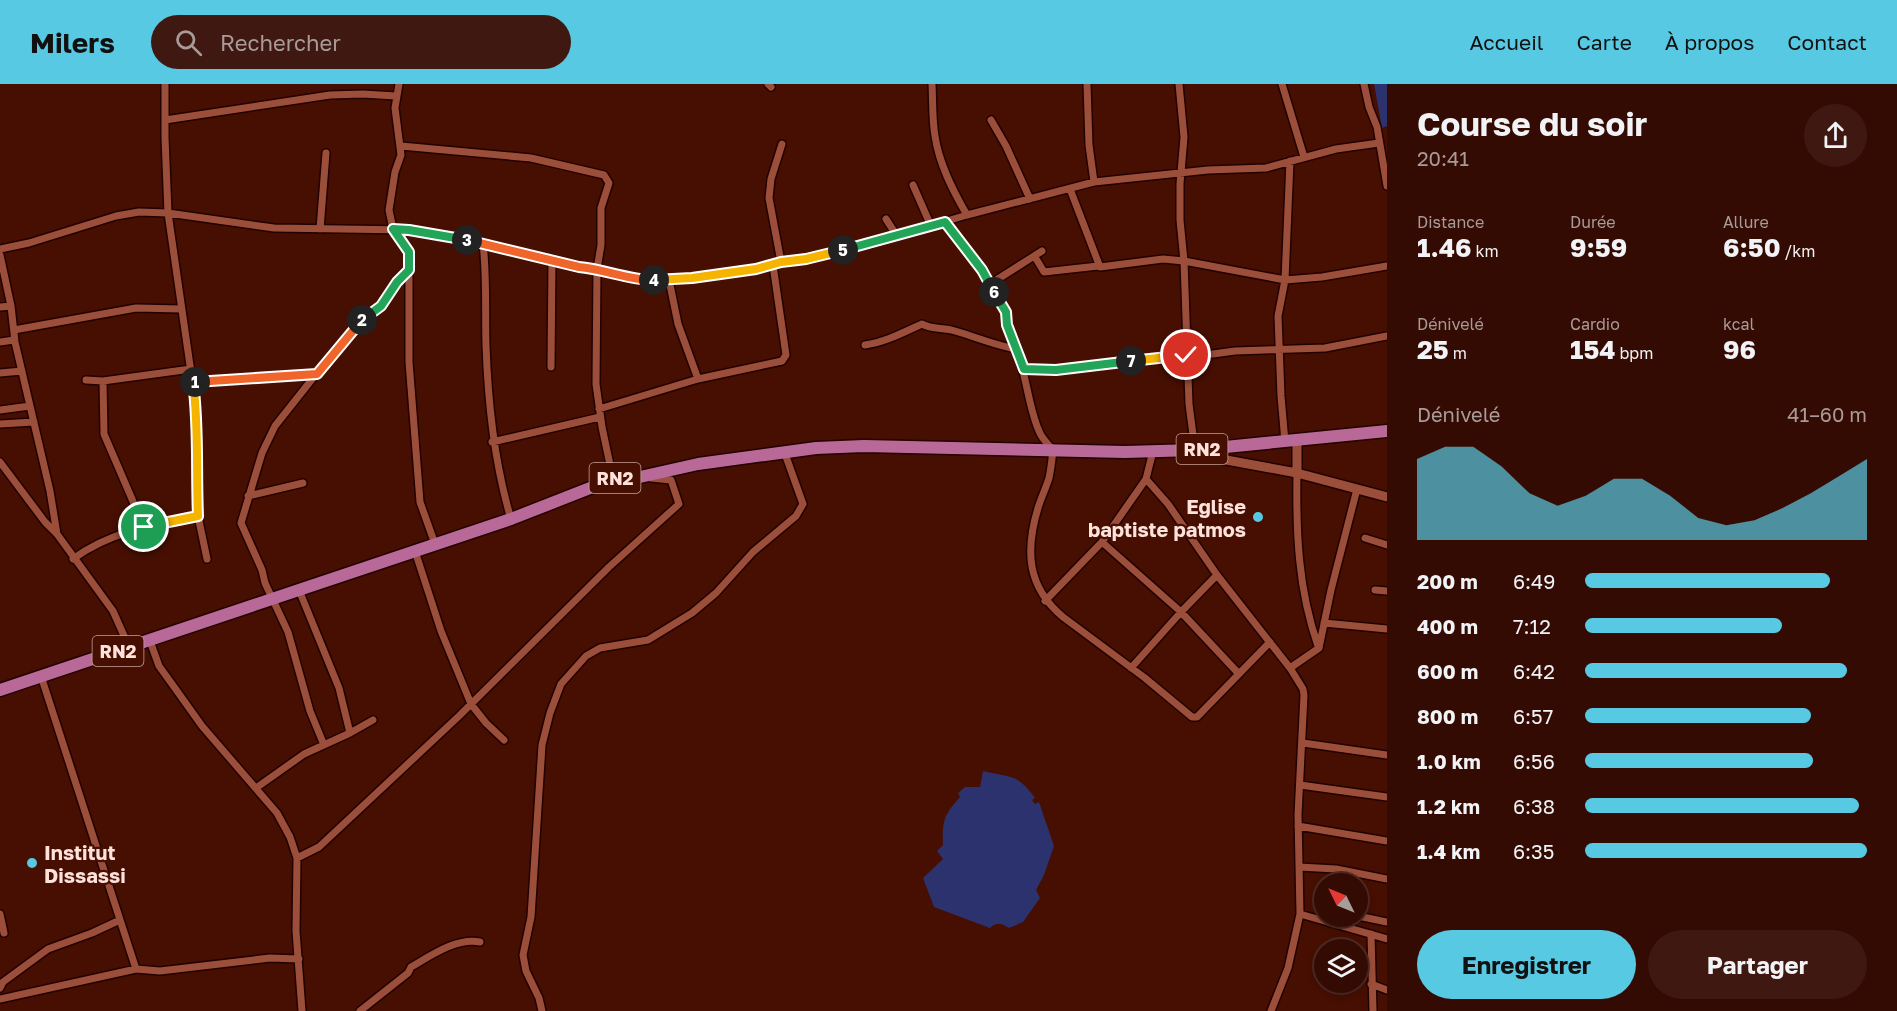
<!DOCTYPE html>
<html lang="fr">
<meta charset="utf-8">
<style>
:root{--surface:#340b02;--page:#3f1911;--text:#f1f3f6;--muted:#a99b99;--line:#4e2b24;--accent:#58c9e3}
body{margin:0;font-family:"Golos Text",sans-serif;background:var(--page);color:var(--text);height:100vh;display:flex;flex-direction:column;font-size:22px;white-space:nowrap}
*{box-sizing:border-box;margin:0}
p{font-size:20px;color:var(--muted)}
.icon{flex:none;width:33px;height:33px;fill:none;stroke:currentColor;stroke-width:2;stroke-linecap:round;stroke-linejoin:round}
.map{position:relative;flex:1;overflow:hidden}
.panel{display:flex;flex-direction:column;background:var(--surface);width:510px}
.panel>*{flex:none}
.needle{width:39px;rotate:313deg}
.controls{position:absolute;left:1314px;top:789px;display:grid;gap:12px}
.controls a{display:grid;place-items:center;width:54px;height:54px;border-radius:50%;background:var(--surface);box-shadow:0 3px 9px #0003,0 0 0 2px var(--line);font-size:30px}
.pin{position:absolute;display:grid;place-items:center;width:51px;height:51px;color:#fff;margin:-26px;border:3px solid #fff;border-radius:50%;box-shadow:0 2px 6px #0007}
.km{position:absolute;width:30px;height:30px;margin:-15px;border-radius:50%;background:#222;color:#fff;font-size:16px;line-height:30px;text-align:center}
.round{display:grid;place-items:center;flex:none;width:63px;height:63px;border-radius:32px;background:var(--page)}
.summary{display:flex;align-items:center;justify-content:space-between;height:102px;padding:0 30px}
h1{font-size:33px;font-weight:700;line-height:45px}
.metrics{display:grid;grid-template-columns:repeat(3,1fr);gap:9px;height:102px;padding:6px 30px}
.metrics div{display:grid;align-content:center}
.metrics b{font-size:26px;font-weight:700}
.metrics small{font-size:16px;font-weight:400}
.metrics p{font-size:16px}
.chart{height:168px;padding:12px 30px}
.chart p{display:flex;justify-content:space-between}
.chart svg{width:100%;height:108px;margin-top:6px;fill:var(--accent);opacity:.7}
.primary-button{display:flex;gap:12px;margin-top:auto;padding:12px 30px}
.primary-button a{flex:1;height:69px;border-radius:36px;background:var(--accent);color:#111;font-size:24px;font-weight:700;line-height:69px;text-align:center}
.primary-button a+a{background:var(--page);color:var(--text)}
ul{padding:0 30px;list-style:none;font-size:20px}
li{display:grid;grid-template-columns:96px 72px 1fr;align-items:center;height:45px}
li i{height:15px;border-radius:8px;background:var(--accent)}
header{display:flex;align-items:center;gap:36px;box-sizing:border-box;height:84px;padding:0 30px;background:var(--accent);color:#111}
header strong{font-size:28px}
nav{display:flex;gap:33px;margin-inline-start:auto;font-size:21px}
.search{width:420px;height:54px;background:var(--page);display:flex;align-items:center;gap:15px;box-sizing:border-box;padding:0 21px;border-radius:33px;color:var(--muted);font-size:22px}
main{display:flex;flex:1;min-height:0}
.map>svg:first-child{display:block}
.green{fill:#2c326d}
.lines{fill:none;stroke-linecap:round;stroke-linejoin:round}
.minor-casing{stroke:#230100;stroke-width:10}
.tertiary-casing{stroke:#230100;stroke-width:12}
.trunk-casing{stroke:#230100;stroke-width:15}
.minor{stroke:#9b4e3a;stroke-width:7}
.tertiary{stroke:#9b4e3a;stroke-width:9}
.trunk{stroke:#b86998;stroke-width:12}
.split-1-casing{stroke:#fff;stroke-width:12}
.split-2-casing{stroke:#fff;stroke-width:12}
.split-3-casing{stroke:#fff;stroke-width:12}
.split-4-casing{stroke:#fff;stroke-width:12}
.split-5-casing{stroke:#fff;stroke-width:12}
.split-6-casing{stroke:#fff;stroke-width:12}
.split-7-casing{stroke:#fff;stroke-width:12}
.split-8-casing{stroke:#fff;stroke-width:12}
.split-1{stroke:#f5b400;stroke-width:8}
.split-2{stroke:#f0652b;stroke-width:8}
.split-3{stroke:#22a559;stroke-width:8}
.split-4{stroke:#f0652b;stroke-width:8}
.split-5{stroke:#f5b400;stroke-width:8}
.split-6{stroke:#22a559;stroke-width:8}
.split-7{stroke:#22a559;stroke-width:8}
.split-8{stroke:#f5b400;stroke-width:8}
.poi-dot{fill:#58c9e3;stroke:#460f02;stroke-width:2}
.labels{text-anchor:middle;dominant-baseline:central;stroke-width:4.5;stroke-linejoin:round;paint-order:stroke}
.shield{fill:#460f02;stroke:#c7a39a;stroke-width:1.5}
.shield-label{font-size:18px;font-weight:bold;fill:#fee2db}
.poi-label{font-size:20px;font-weight:bold;fill:#fee2db;stroke:#460f02;text-anchor:end}
</style>
<header>
<strong>Milers</strong>
<div class="search"><svg class="icon" aria-label="search" viewBox="0 0 24 24"><circle cx="10" cy="10" r="6"/><path d="M15 15l6 6"/></svg>Rechercher</div>
<nav><a>Accueil</a><a>Carte</a><a>À propos</a><a>Contact</a></nav>
</header>
<main>
<div class="map">
<svg width="1387" height="927" viewBox="0 0 1387 927">
<rect width="100%" height="100%" fill="#460f02"/>
<path class="green" d="M1374 0H1387V42L1382 44Z
M983 687C1011 694 1017 689 1035 714L1032 716 1035 720 1039 718 1054 762 1044 791 1036 806 1040 814 1023 838 1009 844C1001 839 997 838 990 844L934 823 923 794 943 775 937 767 943 761C942 737 944 731 960 713L958 709 965 703H980Z"/>
<g class="lines">
<defs>
<path id="minor" d="M165 0V53L168 129 196 323 198 432 207 475
M768 0 771 3
M932 0C933 17 932 35 935 52 939 80 953 107 967 131
M1087 0 1089 61 1094 98
M1179 0 1184 53 1180 100V136L1184 177 1189 320 1195 366
M1282 0 1304 73
M1364 0 1369 23 1377 43 1387 102
M165 36 330 11 363 10 396 12
M991 36 1006 62 1030 115
M401 62 531 74 604 91 609 99 601 124V161L597 185 596 300 602 343 613 395
M913 101 931 142
M1070 105 1100 183 1163 175 1184 177 1285 196 1322 193 1387 182
M886 135 897 152
M945 138 982 186 1006 228 1007 241 1016 265
M320 145 326 69
M483 159C487 193 485 228 486 261 488 321 494 378 511 435
M0 165 29 159 116 132 139 128 168 129 274 144 409 146 496 162 578 183 597 185 643 196H669L708 192 756 185 781 178 806 175 870 160 967 131 1094 98 1208 86 1266 84 1336 65 1379 59
M0 171 11 222 15 258 50 407 57 450 113 527 129 563
M1035 173 1044 188 1098 182
M781 178 769 114 771 95 782 60
M409 186V278L420 418 435 460
M669 196 678 240 698 295
M990 200 1042 167
M0 223 11 222
M14 246 136 224 181 225
M0 258 14 256
M865 261C886 258 904 248 922 240 932 246 944 243 955 247 976 253 994 261 1016 265 1027 292 1028 322 1039 347 1042 355 1048 360 1053 366 1052 375 1051 385 1049 394 1046 404 1041 414 1038 424 1025 467 1027 503 1063 533L1145 594 1192 633H1197L1270 558
M551 283 552 175
M1024 285 1056 286 1186 271 1198 272 1235 267 1325 264 1387 252
M0 289 22 287
M86 296 103 297 191 285
M103 297 104 350 144 443
M193 299 317 290
M599 325 698 295 782 277 786 271 773 181
M0 326 30 322
M0 340 34 338
M492 358 600 333
M1285 358 1281 312 1278 232 1285 196 1290 77
M1153 367 1146 395 1168 420 1217 491 1290 584 1303 605 1304 611 1298 731 1300 830 1288 884 1271 927
M0 378 45 438 57 450
M1297 389C1296 448 1298 505 1318 562
M248 412 303 399
M1365 454 1387 461
M1102 458 1181 528 1239 590
M415 467 441 547 471 620 486 639 504 656
M73 475C109 448 155 440 198 432
M1375 506 1387 507
M1045 517 1102 458 1146 395
M1324 539 1387 545
M150 557 159 582 172 600 202 642 277 729 290 753 297 774 296 847 302 927
M1131 584 1181 528 1217 491
M1290 584 1319 564 1331 506 1357 405
M41 592 136 885
M350 649 373 636
M1303 659 1387 671
M324 661 310 627 288 548 265 499 262 486 241 439 262 369 275 342 332 270 364 233 381 222 397 198 409 186V168L393 145 389 126 395 88 401 71 395 24 399 0
M1300 701 1387 713
M256 704 304 670 350 649 339 604 299 506
M1298 742 1387 757
M297 774 319 763 459 632 609 483 679 420 671 396 651 394
M1299 783 1336 785 1387 795
M0 830 4 849
M1300 830 1387 855
M1358 832 1387 838
M1371 850 1373 927
M1371 900 1387 906
M0 904 3 898 48 865 92 849 120 836
M0 915 136 885 160 887 270 874 299 875
M360 927 408 889 411 883C430 872 457 853 480 858
M542 927 539 914 526 887 523 871 531 833 542 661 550 629 561 600 586 572 600 564 648 556 692 529 716 509 753 468 796 432 803 420 784 367"/>
<path id="tertiary" d="M1195 366 1210 373 1297 389 1387 413
M1297 389V357"/>
<path id="trunk" d="M0 606 511 435 613 395 640 393 698 380 816 364 864 362 1125 368 1195 366 1387 347"/>
</defs>
<use href="#minor" class="minor-casing"/>
<use href="#tertiary" class="tertiary-casing"/>
<use href="#trunk" class="trunk-casing"/>
<use href="#minor" class="minor"/>
<use href="#tertiary" class="tertiary"/>
<use href="#trunk" class="trunk"/>
</g>
<g class="lines">
<defs>
<path id="split-1" d="M144 443 198 432C196 387 199 342 193 298H195"/>
<path id="split-2" d="M195 298 317 290 362 236"/>
<path id="split-3" d="M362 236 381 222 397 198 409 186V168L393 145 409 146 467 156"/>
<path id="split-4" d="M467 156 579 183C604 185 628 196 654 196"/>
<path id="split-5" d="M654 196 692 194 756 185 781 178 806 175 843 166"/>
<path id="split-6" d="M843 166 945 138 982 186 994 208"/>
<path id="split-7" d="M994 208 1006 228 1007 241 1024 285 1056 286 1131 277"/>
<path id="split-8" d="M1131 277 1186 271"/>
</defs>
<use href="#split-1" class="split-1-casing"/>
<use href="#split-2" class="split-2-casing"/>
<use href="#split-3" class="split-3-casing"/>
<use href="#split-4" class="split-4-casing"/>
<use href="#split-5" class="split-5-casing"/>
<use href="#split-6" class="split-6-casing"/>
<use href="#split-7" class="split-7-casing"/>
<use href="#split-8" class="split-8-casing"/>
<use href="#split-1" class="split-1"/>
<use href="#split-2" class="split-2"/>
<use href="#split-3" class="split-3"/>
<use href="#split-4" class="split-4"/>
<use href="#split-5" class="split-5"/>
<use href="#split-6" class="split-6"/>
<use href="#split-7" class="split-7"/>
<use href="#split-8" class="split-8"/>
</g>
<g class="poi-dot">
<circle cx="1258" cy="433" r="6"/>
<circle cx="32" cy="779" r="6"/>
</g>
<g class="labels">
<g class="shield">
<rect x="1176.5" y="350" width="51" height="30" rx="4.5"/>
<rect x="589.5" y="379" width="51" height="30" rx="4.5"/>
<rect x="92.5" y="552" width="51" height="30" rx="4.5"/>
</g>
<g class="shield-label">
<text x="1202" y="365">RN2</text>
<text x="615" y="394">RN2</text>
<text x="118" y="567">RN2</text>
</g>
<g class="poi-label">
<text x="1246" y="422">Eglise<tspan x="1246" dy="23">baptiste patmos</tspan></text>
<text x="44" y="768" text-anchor="start">Institut<tspan x="44" dy="23">Dissassi</tspan></text>
</g>
</g>
</svg>
<div class="controls">
<a><svg class="needle" viewBox="-14 -14 28 28"><path d="M0-13l5 13h-10z" fill="#e53935"/><path d="M0 13l5-13h-10z" fill="#a99b99"/></svg></a>
<a><svg class="icon" aria-label="layers" viewBox="0 0 24 24"><path d="M12 4l9 5-9 5-9-5zM3 14l9 5 9-5"/></svg></a>
</div>
<div class="pin" style="left:144px;top:443px;background:#1e9e55"><svg class="icon" aria-label="arrive" viewBox="0 0 24 24"><path d="M6 21V4h12l-3 4 3 4H6"/></svg></div>
<div class="pin" style="left:1186px;top:271px;background:#d93025"><svg class="icon" aria-label="check" viewBox="0 0 24 24"><path d="M5 12l5 5 9-10"/></svg></div>
<b class="km" style="left:195px;top:298px">1</b>
<b class="km" style="left:362px;top:236px">2</b>
<b class="km" style="left:467px;top:156px">3</b>
<b class="km" style="left:654px;top:196px">4</b>
<b class="km" style="left:843px;top:166px">5</b>
<b class="km" style="left:994px;top:208px">6</b>
<b class="km" style="left:1131px;top:277px">7</b>
</div>
<section class="panel">
<div class="summary"><div><h1>Course du soir</h1><p>20:41</p></div><a class="round"><svg class="icon" aria-label="share" viewBox="0 0 24 24"><path d="M12 15V3M7 8l5-5 5 5M5 13v7h14v-7"/></svg></a></div>
<div class="metrics">
<div><p>Distance</p><b>1.46<small> km</small></b></div>
<div><p>Durée</p><b>9:59</b></div>
<div><p>Allure</p><b>6:50<small> /km</small></b></div>
</div>
<div class="metrics">
<div><p>Dénivelé</p><b>25<small> m</small></b></div>
<div><p>Cardio</p><b>154<small> bpm</small></b></div>
<div><p>kcal</p><b>96</b></div>
</div>
<div class="chart"><p><span>Dénivelé</span>41–60 m</p>
<svg viewBox="0 0 160 44" preserveAspectRatio="none"><path d="M0 44V11L10 6L20 6L30 14L40 25L50 30L60 26L70 19L80 19L90 26L100 35L110 38L120 36L130 31L140 25L150 18L160 11V44z"/></svg>
</div>
<ul>
<li><b>200 m</b>6:49<i style="width:87%"></i></li>
<li><b>400 m</b>7:12<i style="width:70%"></i></li>
<li><b>600 m</b>6:42<i style="width:93%"></i></li>
<li><b>800 m</b>6:57<i style="width:80%"></i></li>
<li><b>1.0 km</b>6:56<i style="width:81%"></i></li>
<li><b>1.2 km</b>6:38<i style="width:97%"></i></li>
<li><b>1.4 km</b>6:35<i style="width:100%"></i></li>
</ul>
<div class="primary-button"><a>Enregistrer</a><a>Partager</a></div>
</section>
</main>
